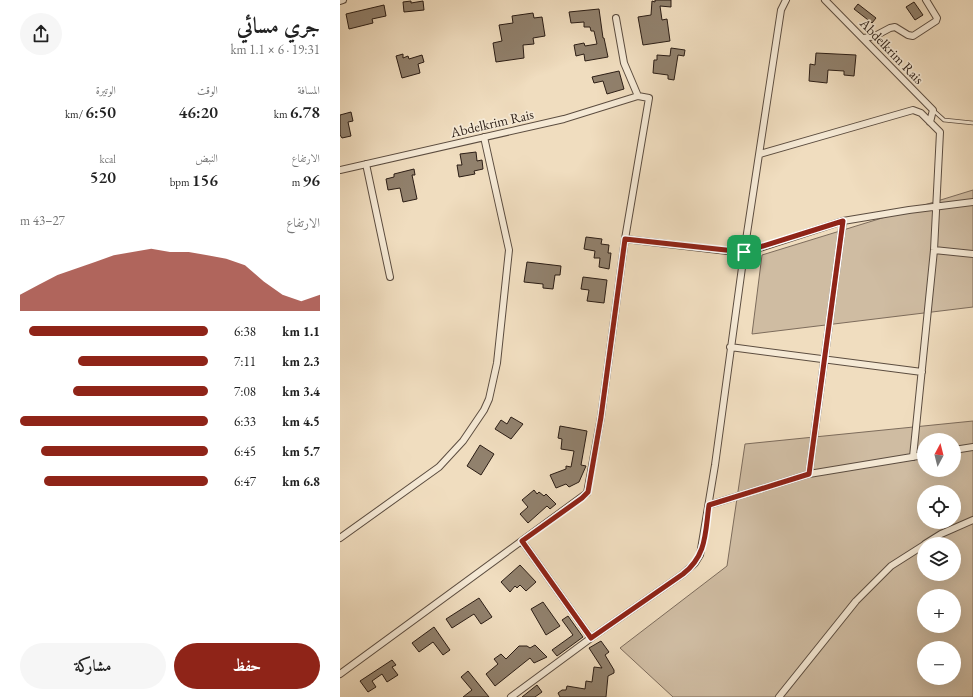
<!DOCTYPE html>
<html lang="ar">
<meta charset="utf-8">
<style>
:root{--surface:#fff;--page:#f6f6f6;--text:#222;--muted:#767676;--accent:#8f2418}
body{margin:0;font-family:"EB Garamond",Amiri,serif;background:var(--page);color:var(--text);direction:rtl;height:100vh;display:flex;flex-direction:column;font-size:15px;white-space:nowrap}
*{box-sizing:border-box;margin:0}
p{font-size:13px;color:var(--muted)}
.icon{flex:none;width:22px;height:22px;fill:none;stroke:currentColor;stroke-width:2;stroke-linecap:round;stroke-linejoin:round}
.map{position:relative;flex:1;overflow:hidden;direction:ltr}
.details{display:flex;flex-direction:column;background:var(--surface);width:340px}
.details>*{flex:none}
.needle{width:26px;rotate:7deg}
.tools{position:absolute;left:577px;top:433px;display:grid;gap:8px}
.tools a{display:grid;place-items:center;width:44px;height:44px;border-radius:50%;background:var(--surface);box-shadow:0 4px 16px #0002;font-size:20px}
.pin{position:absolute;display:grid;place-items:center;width:34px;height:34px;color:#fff;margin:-17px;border-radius:8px;box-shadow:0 2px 6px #0006}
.round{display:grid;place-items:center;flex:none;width:42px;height:42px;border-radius:21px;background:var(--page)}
.head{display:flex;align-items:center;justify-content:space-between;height:68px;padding:0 20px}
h1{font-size:22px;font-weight:600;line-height:30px}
.metrics{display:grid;grid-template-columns:repeat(3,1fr);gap:6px;height:68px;padding:4px 20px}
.metrics div{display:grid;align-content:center}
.metrics b{font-size:17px;font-weight:600}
.metrics small{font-size:11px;font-weight:400}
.metrics p{font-size:11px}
.chart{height:112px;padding:8px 20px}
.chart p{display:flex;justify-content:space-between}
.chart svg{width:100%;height:72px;margin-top:4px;fill:var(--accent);opacity:.7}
.action{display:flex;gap:8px;margin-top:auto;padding:8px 20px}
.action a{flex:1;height:46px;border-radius:24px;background:var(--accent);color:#fff;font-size:16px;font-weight:600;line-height:46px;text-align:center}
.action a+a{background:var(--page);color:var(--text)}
ul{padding:0 20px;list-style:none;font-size:13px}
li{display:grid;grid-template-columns:64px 48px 1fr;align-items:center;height:30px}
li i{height:10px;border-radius:5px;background:var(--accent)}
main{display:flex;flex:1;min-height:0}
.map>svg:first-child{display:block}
.green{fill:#cfbca2;stroke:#7d6c5c;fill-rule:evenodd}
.building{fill:#91816d;stroke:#2b1d15}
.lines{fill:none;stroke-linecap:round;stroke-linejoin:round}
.service-casing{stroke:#5c4d40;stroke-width:4.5}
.minor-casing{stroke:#5c4d40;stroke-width:8}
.service{stroke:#f5e9d5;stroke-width:3}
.minor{stroke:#f5e9d5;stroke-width:6}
.route-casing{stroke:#fff;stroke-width:8}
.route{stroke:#8f2418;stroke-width:5}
.labels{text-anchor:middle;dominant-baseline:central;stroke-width:3.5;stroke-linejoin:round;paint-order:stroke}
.street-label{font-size:14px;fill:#2b1d15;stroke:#f5e9d5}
</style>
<main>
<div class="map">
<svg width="633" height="697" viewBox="0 0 633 697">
<rect width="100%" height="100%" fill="#f0ddbf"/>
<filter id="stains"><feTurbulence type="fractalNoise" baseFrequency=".005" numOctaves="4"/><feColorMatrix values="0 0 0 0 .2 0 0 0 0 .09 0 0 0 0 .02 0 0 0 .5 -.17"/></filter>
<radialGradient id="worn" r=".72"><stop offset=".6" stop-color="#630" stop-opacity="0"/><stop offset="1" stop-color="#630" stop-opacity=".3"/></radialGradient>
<path class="green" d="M633 190V307L412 334 422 255Z
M633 421V697H333L280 648 387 566 405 444ZM584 440H614V470H584ZM584 492H614V522H584ZM584 544H614V574H584ZM584 596H614V626H584ZM584 648H614V678H584Z"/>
<path class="building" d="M315 0H331V7L320 6 322 20 327 19 330 41 303 45 298 17 311 15 312 1 315 2Z
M71 1V3L83 1 84 10 64 12 63 2Z
M574 2 583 15 575 20 566 7Z
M518 4 536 18 532 23 514 9Z
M44 5 46 16 32 19 33 23 9 29 6 14Z
M259 9 263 38H264L268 57 245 61 244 54 236 56 234 45 244 43 245 46 257 44 254 31H251L250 27H244V22L231 23 229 12Z
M193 13 194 18 202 17 205 36 193 38 194 44 183 45 184 58 156 62 153 43 162 41 159 25 173 23 172 16Z
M331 48 345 50 344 56 338 55 334 80 328 79V75L313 73 314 60H317V55L330 56Z
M476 53 516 55 514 76 504 75V71L488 70 487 83 469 81 470 64 475 65Z
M63 54V58L68 56 69 59 82 55 84 62 78 64 80 73 62 78 56 56Z
M279 71 284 89 267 94 263 81 254 83 252 77Z
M11 112 13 121 8 122 11 136 2 138 0 135V115Z
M136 152 137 161 142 160 143 169 134 171 135 174 119 177 117 165H122L120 154Z
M74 169 75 175H72L77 199 63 202 60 188 48 190 46 179 54 177V174Z
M246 237 262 239 261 244 269 245 268 253H271L269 269 259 267 260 258H254L255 251 244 249Z
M187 262 221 266 220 275H215L213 289 203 288V284L184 282Z
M243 277 267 280 264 303 247 301 249 290 241 289Z
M171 417 183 424 171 439 155 429 161 420 167 424Z
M220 426 247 431 241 465 246 466 239 482 229 487 226 484 216 488 210 475 226 469V466L231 467 234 451 221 449 222 439 218 438Z
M140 445 154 454 141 475 127 466Z
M194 490 197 494 199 492 204 496 206 494 216 504 210 509 207 506 188 523 180 514 188 507 182 500Z
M180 565 196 582 186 591 180 585 177 588 175 586 170 592 161 582Z
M139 598 152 617 141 624 134 614 112 628 106 619Z
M203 602 220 626 206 635 191 609Z
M228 616 243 637 217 656 212 650 233 635 222 620Z
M94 627 110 650 103 655 93 642 79 652 72 643Z
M261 641 269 652 265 655 274 670V673L268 676 266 697H220L218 693 222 690H226L227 686 245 689 246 681 252 682 254 667 262 668 249 648Z
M195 645 207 657 194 663 190 658 155 686 146 674 158 664 154 659 161 654 166 659 179 646H187L190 648Z
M52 660 56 665 52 667 58 675 47 682 42 674 32 681 36 687 28 692 20 681Z
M128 671 149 697H123L132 690 121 677Z
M197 685 202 692 195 697H182Z"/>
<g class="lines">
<defs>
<path id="service" d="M594 111 604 120 633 123"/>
<path id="minor" d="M485 0 593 110 590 122
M0 1 3 0
M276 18 284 63 298 96
M524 38 535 36 550 28 555 27 568 35 573 36 596 21 597 18 586 0
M420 154 573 110 581 113 600 132 594 250 573 457
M26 164 50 277
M0 170 224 119 298 96 309 98 285 239 261 417 247 493 0 674
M285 239 404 253 441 10 446 0
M594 250 633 254
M390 347 582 372
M614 450 633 447
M469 474 503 221
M369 505 469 474 584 455
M0 538 99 467 123 441 144 410 149 399 157 363 169 250 144 137
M585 544 601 534 633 520
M251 638 343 574 355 563 360 555 375 465 404 253 503 221 569 210 633 202
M171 697 251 638 182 541
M439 697 516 601 551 566 584 545"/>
</defs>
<use href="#service" class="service-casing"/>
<use href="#minor" class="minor-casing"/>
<use href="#service" class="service"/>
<use href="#minor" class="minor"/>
</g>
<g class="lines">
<defs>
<path id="route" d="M503 221 469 474 369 505C365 533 367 555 343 574L251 638 182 541 242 498 248 492 261 417 285 239 404 252Z"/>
</defs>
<use href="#route" class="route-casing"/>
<use href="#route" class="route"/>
</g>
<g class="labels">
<g class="street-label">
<text transform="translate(552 51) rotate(46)">Abdelkrim Rais</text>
<text transform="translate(152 123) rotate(-13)">Abdelkrim Rais</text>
</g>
</g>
<rect width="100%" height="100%" filter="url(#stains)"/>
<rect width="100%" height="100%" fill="url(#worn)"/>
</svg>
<div class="tools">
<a><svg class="needle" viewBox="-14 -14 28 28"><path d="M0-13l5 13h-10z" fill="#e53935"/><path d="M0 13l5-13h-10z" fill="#767676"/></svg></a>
<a><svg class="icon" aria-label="locate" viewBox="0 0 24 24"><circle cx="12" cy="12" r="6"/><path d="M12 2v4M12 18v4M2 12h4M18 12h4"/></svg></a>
<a><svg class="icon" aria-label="layers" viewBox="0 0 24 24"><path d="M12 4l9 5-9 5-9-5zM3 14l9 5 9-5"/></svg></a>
<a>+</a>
<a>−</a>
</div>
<div class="pin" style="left:404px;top:252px;background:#1e9e55"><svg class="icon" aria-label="arrive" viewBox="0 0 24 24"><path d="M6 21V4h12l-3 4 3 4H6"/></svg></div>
</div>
<section class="details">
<div class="head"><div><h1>جري مسائي</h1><p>19:31 · 6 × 1.1 km</p></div><a class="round"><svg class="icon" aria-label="share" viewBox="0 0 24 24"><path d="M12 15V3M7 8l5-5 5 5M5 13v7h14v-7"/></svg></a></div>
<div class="metrics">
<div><p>المسافة</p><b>6.78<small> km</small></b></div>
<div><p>الوقت</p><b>46:20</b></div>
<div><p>الوتيرة</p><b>6:50<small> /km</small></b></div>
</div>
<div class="metrics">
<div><p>الارتفاع</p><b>96<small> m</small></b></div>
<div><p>النبض</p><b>156<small> bpm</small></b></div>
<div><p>kcal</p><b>520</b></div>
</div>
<div class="chart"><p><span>الارتفاع</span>27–43 m</p>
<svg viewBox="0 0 160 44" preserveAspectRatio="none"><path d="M0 44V34L10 28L20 22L30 18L40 14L50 10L60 8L70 6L80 8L90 8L100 10L110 12L120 16L130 26L140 34L150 38L160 34V44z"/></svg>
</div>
<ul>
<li><b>1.1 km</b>6:38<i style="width:95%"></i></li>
<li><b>2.3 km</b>7:11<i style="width:69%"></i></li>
<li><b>3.4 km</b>7:08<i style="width:72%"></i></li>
<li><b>4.5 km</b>6:33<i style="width:100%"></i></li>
<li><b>5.7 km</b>6:45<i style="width:89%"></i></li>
<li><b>6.8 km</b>6:47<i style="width:87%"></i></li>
</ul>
<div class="action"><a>حفظ</a><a>مشاركة</a></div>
</section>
</main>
